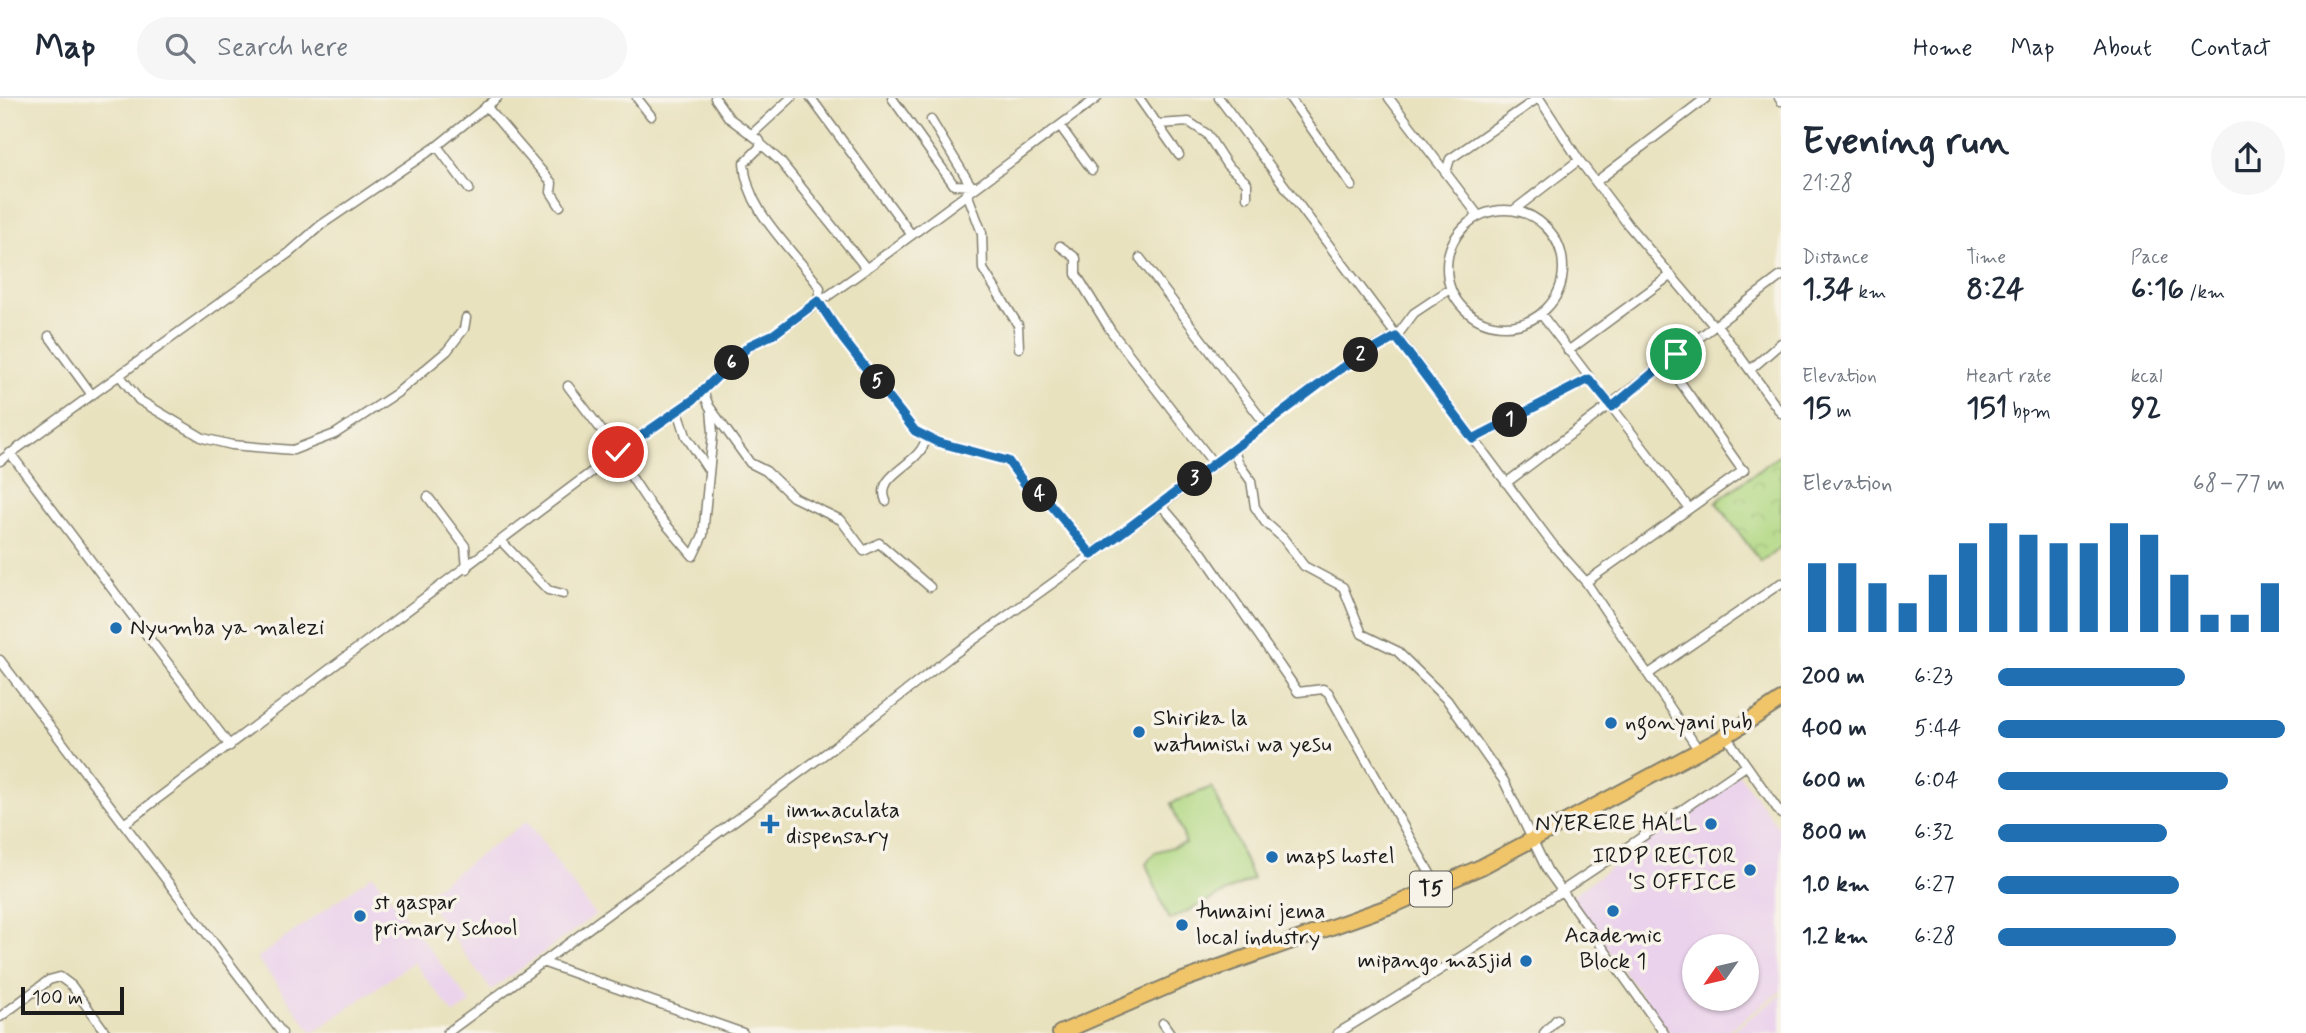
<!DOCTYPE html>
<meta charset="utf-8">
<style>
:root{--surface:#fff;--page:#f6f6f7;--text:#1f2937;--muted:#747a83;--line:#e0e1e3;--accent:#1f6fb2}
body{margin:0;font-family:Mynerve,sans-serif;background:var(--page);color:var(--text);height:100vh;display:flex;flex-direction:column;font-size:26px;white-space:nowrap}
*{box-sizing:border-box;margin:0}
p{font-size:23px;color:var(--muted)}
.icon{flex:none;width:38px;height:38px;fill:none;stroke:currentColor;stroke-width:2;stroke-linecap:round;stroke-linejoin:round}
.map{position:relative;flex:1;overflow:hidden}
.details{display:flex;flex-direction:column;background:var(--surface);width:525px}
.details>*{flex:none}
.needle{width:46px;rotate:236deg}
.controls{position:absolute;left:1682px;top:836px;display:grid;gap:14px}
.controls a{display:grid;place-items:center;width:77px;height:77px;border-radius:50%;background:var(--surface);box-shadow:0 2px 5px #0004;font-size:35px}
.scale{position:absolute;left:21px;bottom:18px;width:103px;box-sizing:border-box;padding-left:7px;border:4px solid #1c1c1c;border-top:0;font-size:19px;line-height:24px;white-space:nowrap;color:#1c1c1c;-webkit-text-stroke:5px #f7f3e8;paint-order:stroke}
.pin{position:absolute;display:grid;place-items:center;width:60px;height:60px;color:#fff;margin:-30px;border:4px solid #fff;border-radius:50%;box-shadow:0 2px 7px #0007}
.km{position:absolute;width:35px;height:35px;margin:-18px;border-radius:50%;background:#222;color:#fff;font-size:19px;line-height:35px;text-align:center}
.round{display:grid;place-items:center;flex:none;width:74px;height:74px;border-radius:37px;background:var(--page)}
.overview{display:flex;align-items:center;justify-content:space-between;height:119px;padding:0 21px}
h1{font-size:38px;font-weight:800;line-height:52px}
.figures{display:grid;grid-template-columns:repeat(3,1fr);gap:10px;height:119px;padding:7px 21px}
.figures div{display:grid;align-content:center}
.figures b{font-size:30px;font-weight:800}
.figures small{font-size:19px;font-weight:400}
.figures p{font-size:19px}
.chart{height:196px;padding:14px 21px}
.chart p{display:flex;justify-content:space-between}
.chart svg{width:100%;height:126px;margin-top:7px;stroke:var(--accent);stroke-width:6}
ul{padding:0 21px;list-style:none;font-size:23px}
li{display:grid;grid-template-columns:112px 84px 1fr;align-items:center;height:52px}
li i{height:18px;border-radius:9px;background:var(--accent)}
header{display:flex;align-items:center;gap:42px;box-sizing:border-box;height:98px;padding:0 35px;background:var(--surface);border-bottom:2px solid var(--line)}
header strong{font-size:33px}
nav{display:flex;gap:38px;margin-inline-start:auto;font-size:24px}
.search{width:490px;height:63px;background:var(--page);display:flex;align-items:center;gap:18px;box-sizing:border-box;padding:0 24px;border-radius:38px;color:var(--muted);font-size:26px}
main{display:flex;flex:1;min-height:0}
.map>svg:first-child{display:block}
.built{fill:#ead1ec;fill-rule:evenodd}
.grass{fill:#b1d883;stroke:#667a50;stroke-width:2}
.park{fill:url(#park-crowns);stroke:#667a50;stroke-width:2}
.lines{fill:none;stroke-linecap:round;stroke-linejoin:round}
.minor-casing{stroke:#827f6e;stroke-width:11}
.trunk-casing{stroke:#827f6e;stroke-width:18}
.minor{stroke:#fff;stroke-width:8}
.trunk{stroke:#f0c469;stroke-width:14}
.route-casing{stroke:#fff;stroke-width:14}
.route{stroke:#1f6fb2;stroke-width:9}
.poi-dot{fill:#1f6fb2;stroke:#f7f3e8;stroke-width:2.5}
.labels{text-anchor:middle;dominant-baseline:central;stroke-width:7;stroke-linejoin:round;paint-order:stroke}
.shield{fill:#f7f3e8;stroke:#5e5c59;stroke-width:2}
.shield-label{font-size:21px;font-weight:bold;fill:#1c1c1c}
.poi-label{font-size:23px;fill:#1c1c1c;stroke:#f7f3e8;text-anchor:start}
</style>
<header>
<strong>Map</strong>
<div class="search"><svg class="icon" aria-label="search" viewBox="0 0 24 24"><circle cx="10" cy="10" r="6"/><path d="M15 15l6 6"/></svg>Search here</div>
<nav><a>Home</a><a>Map</a><a>About</a><a>Contact</a></nav>
</header>
<main>
<div class="map">
<svg width="1781" height="935" viewBox="0 0 1781 935">
<defs>
<pattern id="park-crowns" width="20" height="18" patternUnits="userSpaceOnUse" patternTransform="scale(1.75)"><rect width="20" height="18" fill="#b1d883"/><path d="M2 6a3 3 0 1 1 6 0M12 15a3 3 0 1 1 6 0" fill="none" stroke="#98b971"/></pattern>
</defs>
<rect width="100%" height="100%" fill="#f7f3e8"/>
<filter id="ink" filterUnits="userSpaceOnUse"><feTurbulence type="fractalNoise" baseFrequency=".0143" numOctaves="2"/><feDisplacementMap in="SourceGraphic" scale="14" xChannelSelector="R" yChannelSelector="G"/><feConvolveMatrix kernelMatrix="1 2 1 2 8 2 1 2 1" color-interpolation-filters="sRGB"/></filter>
<filter id="wash" filterUnits="userSpaceOnUse"><feTurbulence type="fractalNoise" baseFrequency=".00686" numOctaves="4" result="noise"/><feDisplacementMap in="SourceGraphic" scale="28" xChannelSelector="R" yChannelSelector="G"/><feGaussianBlur stdDeviation="1.57" result="paint"/><feColorMatrix in="noise" values="0 0 0 0 0 0 0 0 0 0 0 0 0 0 0 0 0 1.4 0 .05"/><feComposite in="paint" operator="in"/></filter>
<g filter="url(#wash)">
<rect width="100%" height="100%" fill="#e9e2bf"/>
<path class="built" d="M1738 675 1781 733V893L1725 935H1669L1569 800ZM1694 849H1746V901H1694Z
M527 723 595 817 491 892 423 798Z
M373 777 471 905 454 916 413 864 313 935 257 860Z
M1781 897V935H1729Z"/>
<path class="grass" d="M1212 689 1253 781 1169 822 1146 766 1155 754 1186 745 1171 705Z"/>
<path class="park" d="M1781 356V449L1761 464 1716 404Z"/>
</g>
<g filter="url(#ink)">
<g class="lines">
<defs>
<path id="minor" d="M637 0 651 18
M715 0 729 20 760 43V49L744 65C747 116 794 151 820 190L818 203 843 241 915 333 937 344 1008 363 1027 389 1046 401 1092 457
M811 0 911 136
M892 0 954 87 976 88
M1139 0 1179 57
M1219 0 1553 447 1586 484 1698 651
M1290 0 1352 88
M1389 0 1478 117
M1539 0 1579 62 1629 128 1714 228
M1779 0 1781 3
M486 8 552 85 551 94 560 108
M931 22 970 86
M1158 26 1189 24 1207 36 1227 67 1247 85V99
M1060 28 1092 72
M751 37 791 0
M761 46 780 63 866 170
M437 48 469 91
M1446 74 1450 61 1538 0
M1597 83 1706 0
M967 95 982 135 983 171 1018 227 1019 250
M1447 170a58 58 0 1 1 116 0a58 58 0 1 1-116 0Z
M1514 112 1579 62
M1060 148 1076 160V176L1111 233 1214 366
M1140 160 1266 327
M1541 216 1689 410
M1717 227 1781 315
M49 238 92 297
M1568 253 1671 177
M1666 264 1743 373
M1750 272 1781 245
M120 278 139 302 203 340 232 347 293 352 335 336 397 295 447 253 464 231 466 220
M568 288 618 354
M703 293 709 308 750 365 766 373 793 399 841 422 864 453 879 445 930 489
M678 312 686 338 707 370
M1473 341 1589 281
M1233 351 1239 366 1251 383 1255 409 1265 424 1283 440 1304 468 1343 489 1362 536 1397 553 1447 602 1504 683 1547 772 1664 935
M10 355 230 648
M616 356 652 410 693 458 703 437 713 335 711 311
M0 363 289 155 321 127 437 48 497 0
M1506 385 1781 178
M428 399 465 448 467 471
M886 403C874 375 921 368 926 340
M1161 407 1202 455 1298 594 1323 591 1328 594 1437 788
M502 444 548 492 563 496
M1586 484 1744 372
M0 562 282 935
M1650 575 1781 485
M1726 638 1781 716
M124 726 618 354 693 302 750 247 774 236 859 176 1097 0
M542 864 743 935
M0 919 49 882 60 879 72 888 106 935
M1163 925 1170 935
M447 935 833 650 950 559 1161 407 1319 286 1362 256 1396 239 1414 215 1450 191
M1338 935C1478 851 1612 760 1746 668
M1544 935 1557 921"/>
<path id="trunk" d="M1060 935 1180 883 1396 806 1481 769 1726 638 1781 602"/>
</defs>
<use href="#minor" class="minor-casing"/>
<use href="#trunk" class="trunk-casing"/>
<use href="#minor" class="minor"/>
<use href="#trunk" class="trunk"/>
</g>
</g>
<g class="lines" filter="url(#ink)">
<defs>
<path id="route" d="M618 354 693 302 750 247 774 236 818 203 843 241 915 333 937 344 1008 363 1027 389 1046 401 1092 457 1340 271 1396 239 1473 341 1589 281 1612 309 1676 256"/>
</defs>
<use href="#route" class="route-casing"/>
<use href="#route" class="route"/>
</g>
<g class="poi-dot">
<circle cx="116" cy="530" r="7"/>
<circle cx="1611" cy="625" r="7"/>
<circle cx="1139" cy="634" r="7"/>
<path d="M766.5 715.5h7v7h7v7h-7v7h-7v-7h-7v-7h7z"/>
<circle cx="1711" cy="726" r="7"/>
<circle cx="1272" cy="759" r="7"/>
<circle cx="1750" cy="772" r="7"/>
<circle cx="1613" cy="813" r="7"/>
<circle cx="360" cy="818" r="7"/>
<circle cx="1182" cy="827" r="7"/>
<circle cx="1526" cy="863" r="7"/>
</g>
<g class="labels">
<rect class="shield" x="1410" y="773.5" width="42" height="35" rx="5"/>
<g class="shield-label">
<text x="1431" y="791">T5</text>
</g>
<g class="poi-label">
<text x="130" y="530">Nyumba ya malezi</text>
<text x="1153" y="621">Shirika la<tspan x="1153" dy="26">watumishi wa yesu</tspan></text>
<text x="1625" y="625">ngonyani pub</text>
<text x="786" y="713">immaculata<tspan x="786" dy="26">dispensary</tspan></text>
<text x="1697" y="726" text-anchor="end">NYERERE HALL</text>
<text x="1286" y="759">maps hostel</text>
<text x="1736" y="759" text-anchor="end">IRDP RECTOR<tspan x="1736" dy="26">'S OFFICE</tspan></text>
<text x="374" y="805">st gaspar<tspan x="374" dy="26">primary school</tspan></text>
<text x="1196" y="814">tumaini jema<tspan x="1196" dy="26">local industry</tspan></text>
<text x="1613" y="838" text-anchor="middle">Academic<tspan x="1613" dy="26">Block 1</tspan></text>
<text x="1512" y="863" text-anchor="end">mipango masjid</text>
</g>
</g>
</svg>
<div class="controls">
<a><svg class="needle" viewBox="-14 -14 28 28"><path d="M0-13l5 13h-10z" fill="#e53935"/><path d="M0 13l5-13h-10z" fill="#747a83"/></svg></a>
</div>
<div class="scale">100 m</div>
<div class="pin" style="left:1676px;top:256px;background:#1e9e55"><svg class="icon" aria-label="arrive" viewBox="0 0 24 24"><path d="M6 21V4h12l-3 4 3 4H6"/></svg></div>
<div class="pin" style="left:618px;top:354px;background:#d93025"><svg class="icon" aria-label="check" viewBox="0 0 24 24"><path d="M5 12l5 5 9-10"/></svg></div>
<b class="km" style="left:1510px;top:322px">1</b>
<b class="km" style="left:1361px;top:257px">2</b>
<b class="km" style="left:1195px;top:381px">3</b>
<b class="km" style="left:1040px;top:397px">4</b>
<b class="km" style="left:878px;top:284px">5</b>
<b class="km" style="left:732px;top:265px">6</b>
</div>
<section class="details">
<div class="overview"><div><h1>Evening run</h1><p>21:28</p></div><a class="round"><svg class="icon" aria-label="share" viewBox="0 0 24 24"><path d="M12 15V3M7 8l5-5 5 5M5 13v7h14v-7"/></svg></a></div>
<div class="figures">
<div><p>Distance</p><b>1.34<small> km</small></b></div>
<div><p>Time</p><b>8:24</b></div>
<div><p>Pace</p><b>6:16<small> /km</small></b></div>
</div>
<div class="figures">
<div><p>Elevation</p><b>15<small> m</small></b></div>
<div><p>Heart rate</p><b>151<small> bpm</small></b></div>
<div><p>kcal</p><b>92</b></div>
</div>
<div class="chart"><p><span>Elevation</span>68–77 m</p>
<svg viewBox="0 0 160 44" preserveAspectRatio="none"><path d="M5 44V20M15 44V20M25 44V27M35 44V34M45 44V24M55 44V13M65 44V6M75 44V10M85 44V13M95 44V13M105 44V6M115 44V10M125 44V24M135 44V38M145 44V38M155 44V27"/></svg>
</div>
<ul>
<li><b>200 m</b>6:23<i style="width:65%"></i></li>
<li><b>400 m</b>5:44<i style="width:100%"></i></li>
<li><b>600 m</b>6:04<i style="width:80%"></i></li>
<li><b>800 m</b>6:32<i style="width:59%"></i></li>
<li><b>1.0 km</b>6:27<i style="width:63%"></i></li>
<li><b>1.2 km</b>6:28<i style="width:62%"></i></li>
</ul>
</section>
</main>
